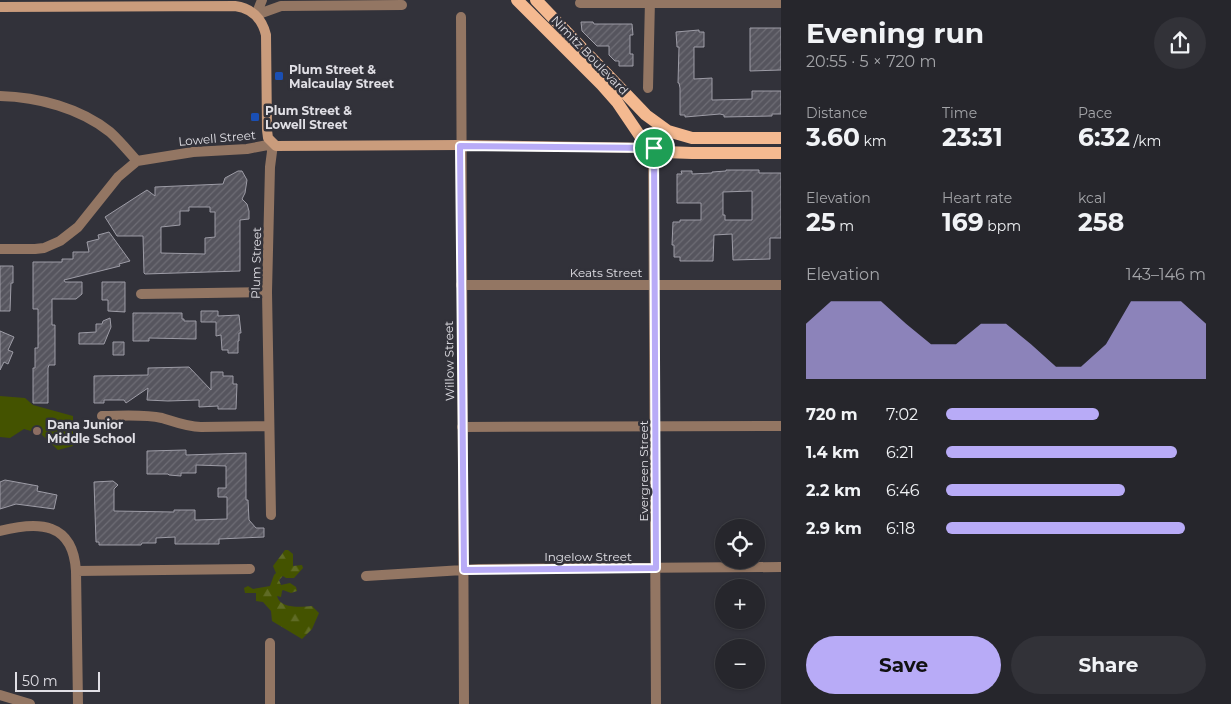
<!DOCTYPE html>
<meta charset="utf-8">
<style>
:root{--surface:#26262c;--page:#323238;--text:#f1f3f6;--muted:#a4a5a9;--line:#424348;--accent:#b8abf7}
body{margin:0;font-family:Montserrat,sans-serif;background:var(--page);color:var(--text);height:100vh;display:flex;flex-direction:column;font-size:19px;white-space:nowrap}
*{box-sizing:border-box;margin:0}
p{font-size:16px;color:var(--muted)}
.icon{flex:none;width:28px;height:28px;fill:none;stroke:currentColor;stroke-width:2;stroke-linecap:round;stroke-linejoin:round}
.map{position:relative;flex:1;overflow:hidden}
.details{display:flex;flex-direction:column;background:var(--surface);width:450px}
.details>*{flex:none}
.tools{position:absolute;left:715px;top:519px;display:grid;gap:10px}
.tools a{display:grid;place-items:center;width:50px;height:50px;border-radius:50%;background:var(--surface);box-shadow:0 1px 4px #0004,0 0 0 1px var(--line);font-size:25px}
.scale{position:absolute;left:15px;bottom:12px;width:85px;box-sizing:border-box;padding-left:5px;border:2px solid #e0dfe5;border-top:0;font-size:14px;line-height:18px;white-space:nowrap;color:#e0dfe5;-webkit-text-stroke:4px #32323a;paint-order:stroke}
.pin{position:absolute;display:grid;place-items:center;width:42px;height:42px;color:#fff;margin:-21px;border:2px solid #fff;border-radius:50%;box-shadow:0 1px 5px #0007}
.round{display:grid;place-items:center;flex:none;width:52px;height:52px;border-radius:26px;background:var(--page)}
.overview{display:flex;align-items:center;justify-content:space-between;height:85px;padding:0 25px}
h1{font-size:28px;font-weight:700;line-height:38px}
.metrics{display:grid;grid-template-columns:repeat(3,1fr);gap:8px;height:85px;padding:5px 25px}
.metrics div{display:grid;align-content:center}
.metrics b{font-size:25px;font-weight:700}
.metrics small{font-size:14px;font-weight:400}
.metrics p{font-size:14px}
.chart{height:140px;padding:10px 25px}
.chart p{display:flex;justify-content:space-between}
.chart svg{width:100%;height:90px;margin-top:5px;fill:var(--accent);opacity:.7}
.cta{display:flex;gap:10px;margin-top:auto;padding:10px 25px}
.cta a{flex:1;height:58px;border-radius:30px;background:var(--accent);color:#111;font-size:20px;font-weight:700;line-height:58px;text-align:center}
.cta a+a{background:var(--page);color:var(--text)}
ul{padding:0 25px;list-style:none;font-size:16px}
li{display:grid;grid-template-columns:80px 60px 1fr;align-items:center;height:38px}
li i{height:12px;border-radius:6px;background:var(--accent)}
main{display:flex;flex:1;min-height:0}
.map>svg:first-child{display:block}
.green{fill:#445300}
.forest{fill:url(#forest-firs)}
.building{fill:url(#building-hatch);stroke:#9d9ca6;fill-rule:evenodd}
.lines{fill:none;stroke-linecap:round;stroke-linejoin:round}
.street{stroke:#937663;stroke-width:10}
.secondary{stroke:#ca9c7c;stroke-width:10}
.primary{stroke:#f4b990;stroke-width:12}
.route-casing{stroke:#fff;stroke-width:10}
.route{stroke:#b8abf7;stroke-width:6}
.transit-dot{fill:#1a4fb4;stroke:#32323a;stroke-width:2}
.education-dot{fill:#8d6e63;stroke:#32323a;stroke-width:2}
.labels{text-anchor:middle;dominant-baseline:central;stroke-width:5;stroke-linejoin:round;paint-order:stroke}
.street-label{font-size:12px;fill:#e0dfe5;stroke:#32323a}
.poi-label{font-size:12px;font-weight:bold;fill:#e0dfe5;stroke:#32323a;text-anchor:start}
</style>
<main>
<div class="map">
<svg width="781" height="704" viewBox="0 0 781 704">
<defs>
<pattern id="forest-firs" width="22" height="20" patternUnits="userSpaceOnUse" patternTransform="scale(1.25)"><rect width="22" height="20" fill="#445300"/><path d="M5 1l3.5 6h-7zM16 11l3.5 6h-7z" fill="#5f6b25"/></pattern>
<pattern id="building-hatch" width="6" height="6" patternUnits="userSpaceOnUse" patternTransform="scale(1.25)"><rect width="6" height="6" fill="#56555e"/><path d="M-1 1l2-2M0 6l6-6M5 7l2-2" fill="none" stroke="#6e6d75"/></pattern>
</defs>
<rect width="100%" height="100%" fill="#32323a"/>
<path class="green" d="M0 396 25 398 33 405 73 416V446L58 450 41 434 24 429 10 438 0 437Z"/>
<path class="forest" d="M285 550H288L293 554V566L302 565 303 568 294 578H286L283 576 279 580 281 585 290 583 296 587 297 591 291 593 283 590 282 591 281 597 277 596C280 609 301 607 312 606L319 613 312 629 302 639 272 621 271 611 263 602 256 601V593H245L244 588 248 586 253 589 270 586 274 575 276 573 273 566Z"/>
<path class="building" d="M581 22H593L594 24H632L633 35H630V54H633V66H619V61H615L609 55V46H597L582 31Z
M750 28H781V70L750 71Z
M699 30V32H704V47H694V79L712 78V100L752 99V91H781V114H772V116L724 117V115L720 114 685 117V115H680V88L679 83H678L679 47H677L676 32Z
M726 170H759V173H781V238H770V259L733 260 732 234 714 235 713 261H680V257H674V245H672L673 222H680V220H701V203H677V174H682L681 171H692V174L712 173V172L726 171ZM752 191V220H725V215H723V192Z
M238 171H242L247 180 245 193 242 199 247 204 249 211V219L240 220V271L145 274 144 273 143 236H117L105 217 147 190 155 196V187L223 184 225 178ZM189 207H210V212H215V237L205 238V254L161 253V227L180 225V211H189Z
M109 232 130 261 119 264 120 266 64 280 65 282H82V294L76 299H52V325H55V365H49L48 368V403H33V368H35V348H38V309H33V262H62V259H73V252H89L87 242 99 239 98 235Z
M0 266H13V283H11L10 311H0Z
M102 282H125V312L108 311V300H102Z
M201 311H218V316L239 315 241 333H239V341H238V353H228V350H222L221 335 216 336V322H201Z
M133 313H182V319H184V321H196V339L149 338V341H133Z
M110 318 111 327 104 344H79V333L96 332V324H102L103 321Z
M0 331 14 337 8 350 13 352 8 364 4 362 0 370Z
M113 342H124V355H113Z
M189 367 211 390V372H223V376H233V384H237L236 409H218V406L199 407V400L168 401 147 400 148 388 126 403 124 400H104V403H94V376L148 375V368Z
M186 450V455L246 453V500H248L249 520 256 528H264V537L219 539V544H175V537L156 538V543H142L141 545H99V542H96L94 482 113 481 118 485 114 489V511L174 512V510H195V520L227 519V497H218V488H226V466L196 465V473H181V476L169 475 168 474H147V451Z
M5 480 38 486 37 491 57 495 54 509 16 504 0 509V482Z"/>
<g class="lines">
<path class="street" d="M580 3H781
M256 15 281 6 402 5
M256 15 262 0
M461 17 464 704
M648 88 650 0
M0 96C38 97 80 108 110 132 120 141 128 151 137 161
M653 148 656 704
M0 249H35L44 248 60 241 78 227 118 177 137 161 193 152 247 149 273 144 270 167 267 292 271 515
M461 285H781
M141 294 267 292
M102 416C122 416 143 414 162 418 175 422 187 427 201 427L269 426
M462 427 781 426
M0 531C39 521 73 522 76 571L78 704
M76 571 250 569
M366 576 479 569 781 567
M0 695 30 704
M270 704V643"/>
<path class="secondary" d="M0 7 235 6C251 8 262 18 266 35L267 130 268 138 276 146 460 145 653 148"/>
<path class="primary" d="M517 0 602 85 617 102 640 136 656 149 664 152 692 153H781
M536 0 646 115 668 131 692 138H781"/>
</g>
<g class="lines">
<defs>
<path id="route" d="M460 146 654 148 656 568 464 570Z"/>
</defs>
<use href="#route" class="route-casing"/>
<use href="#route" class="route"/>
</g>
<g class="transit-dot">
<rect x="274" y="71" width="10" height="10" rx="2.5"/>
<rect x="250" y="112" width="10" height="10" rx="2.5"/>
</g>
<circle class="education-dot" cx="37" cy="431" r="5"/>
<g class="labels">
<g class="street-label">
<text transform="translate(590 55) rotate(46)">Nimitz Boulevard</text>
<text transform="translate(217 138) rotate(-5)">Lowell Street</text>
<text transform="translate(256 263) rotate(-89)">Plum Street</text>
<text x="606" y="272">Keats Street</text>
<text transform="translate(449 361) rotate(-91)">Willow Street</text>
<text transform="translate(643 471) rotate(-90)">Evergreen Street</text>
<text x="588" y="556">Ingelow Street</text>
</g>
<g class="poi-label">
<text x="289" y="69">Plum Street &amp;<tspan x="289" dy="14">Malcaulay Street</tspan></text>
<text x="265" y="110">Plum Street &amp;<tspan x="265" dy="14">Lowell Street</tspan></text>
<text x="47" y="424">Dana Junior<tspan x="47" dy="14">Middle School</tspan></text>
</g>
</g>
</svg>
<div class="tools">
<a><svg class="icon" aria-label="locate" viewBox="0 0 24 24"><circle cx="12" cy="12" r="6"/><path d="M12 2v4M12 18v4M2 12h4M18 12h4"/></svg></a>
<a>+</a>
<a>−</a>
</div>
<div class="scale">50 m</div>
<div class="pin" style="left:654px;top:148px;background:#1e9e55"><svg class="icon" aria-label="arrive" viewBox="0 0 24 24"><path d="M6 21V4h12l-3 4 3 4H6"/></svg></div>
</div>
<section class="details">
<div class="overview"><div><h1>Evening run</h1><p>20:55 · 5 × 720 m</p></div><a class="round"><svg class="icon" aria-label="share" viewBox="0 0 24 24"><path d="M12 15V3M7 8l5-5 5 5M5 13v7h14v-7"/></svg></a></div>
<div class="metrics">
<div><p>Distance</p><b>3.60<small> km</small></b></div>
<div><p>Time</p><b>23:31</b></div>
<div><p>Pace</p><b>6:32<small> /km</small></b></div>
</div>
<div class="metrics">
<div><p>Elevation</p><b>25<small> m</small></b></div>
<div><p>Heart rate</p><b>169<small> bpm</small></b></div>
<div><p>kcal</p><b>258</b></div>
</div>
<div class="chart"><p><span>Elevation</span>143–146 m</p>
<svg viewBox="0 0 160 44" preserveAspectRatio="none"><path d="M0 44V17L10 6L20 6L30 6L40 17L50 27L60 27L70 17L80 17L90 27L100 38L110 38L120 27L130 6L140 6L150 6L160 17V44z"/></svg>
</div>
<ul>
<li><b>720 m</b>7:02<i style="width:59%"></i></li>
<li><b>1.4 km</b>6:21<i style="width:89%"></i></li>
<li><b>2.2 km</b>6:46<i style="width:69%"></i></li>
<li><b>2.9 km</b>6:18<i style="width:92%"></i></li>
</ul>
<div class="cta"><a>Save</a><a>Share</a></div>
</section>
</main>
